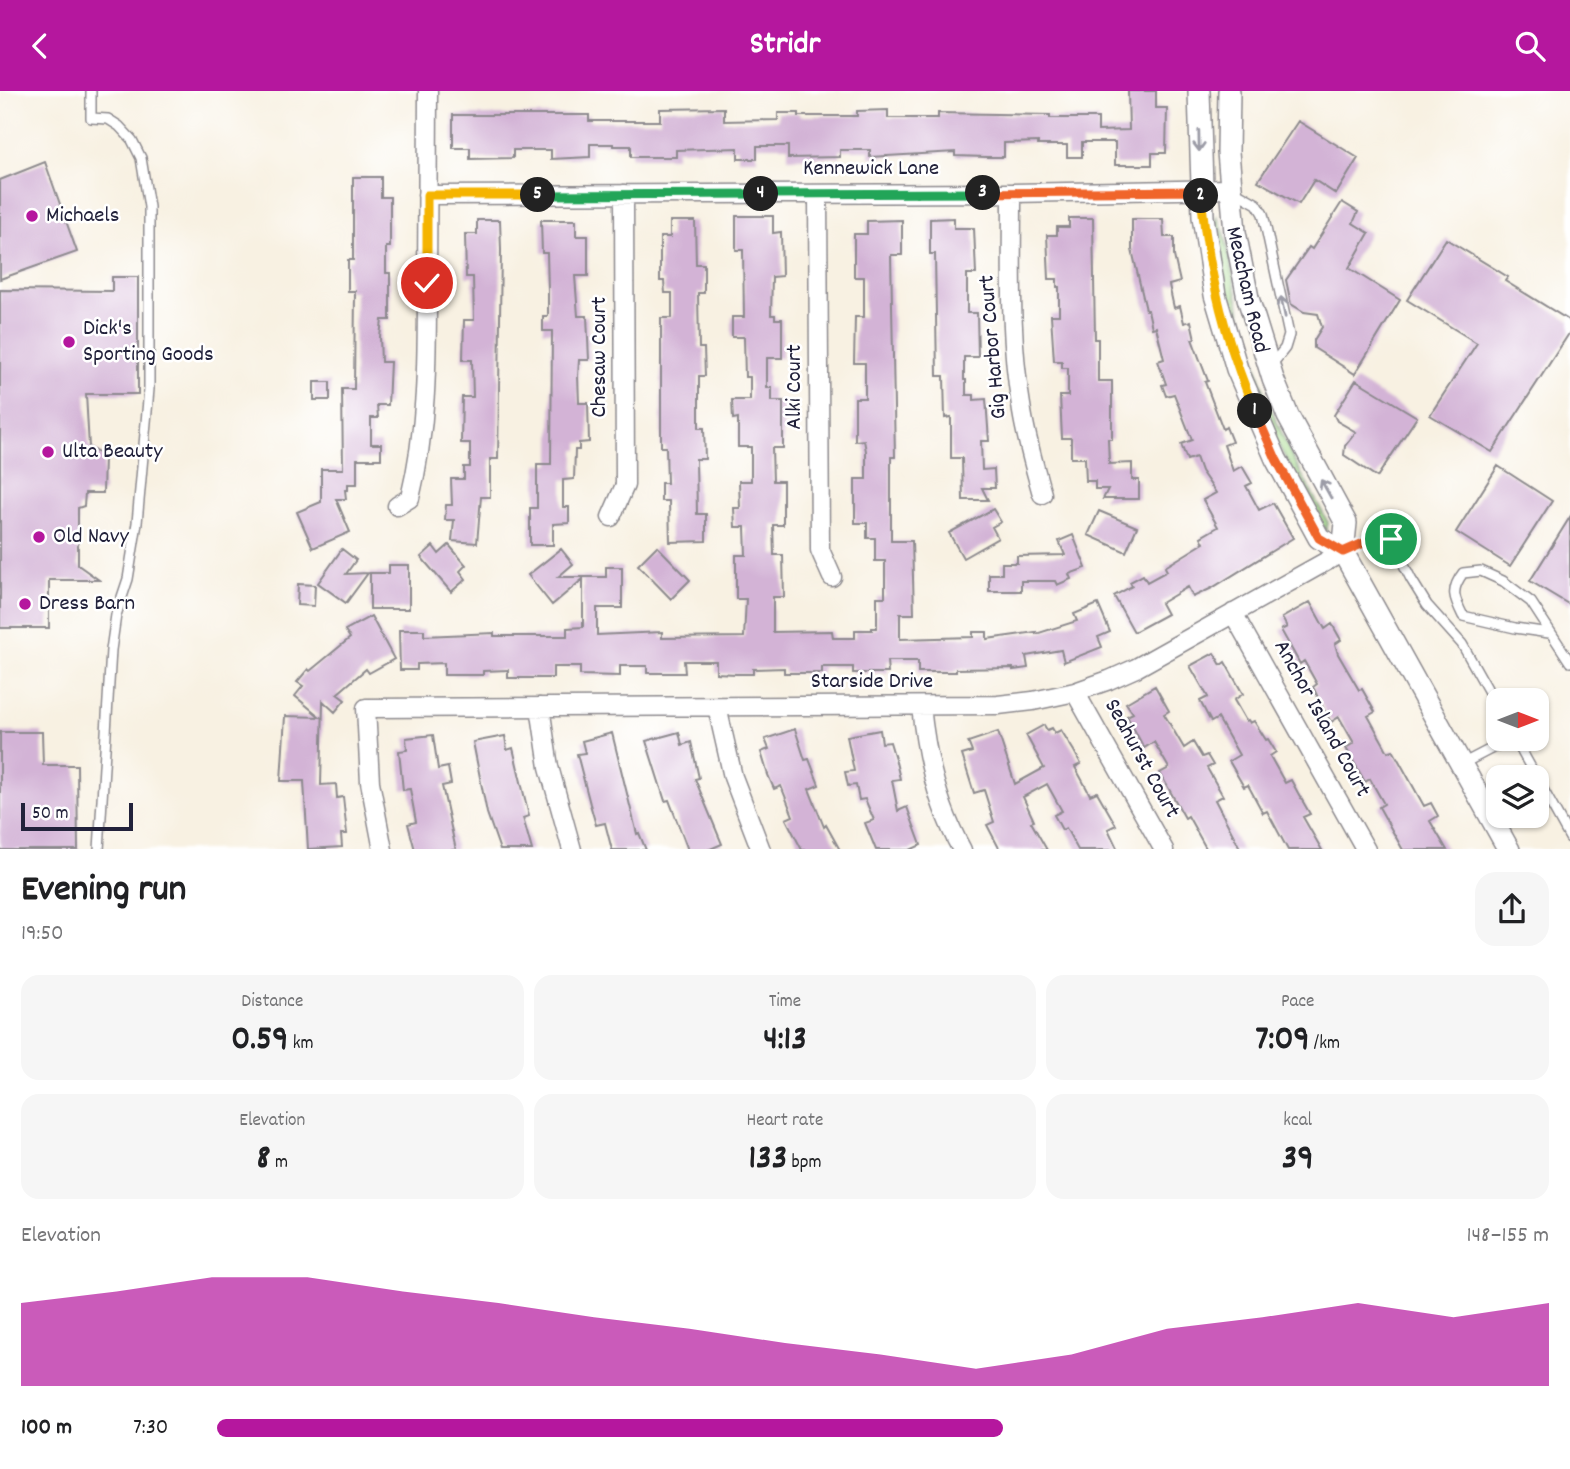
<!DOCTYPE html>
<meta charset="utf-8">
<style>
:root{--surface:#fff;--page:#f6f6f6;--text:#202124;--muted:#757577;--accent:#b5179e}
body{margin:0;font-family:Dekko,sans-serif;background:var(--page);color:var(--text);height:100vh;display:flex;flex-direction:column;font-size:26px;white-space:nowrap}
*{box-sizing:border-box;margin:0}
p{font-size:23px;color:var(--muted)}
.icon{flex:none;width:38px;height:38px;fill:none;stroke:currentColor;stroke-width:2;stroke-linecap:round;stroke-linejoin:round}
.map{position:relative;height:758px;overflow:hidden}
.side{display:flex;flex-direction:column;background:var(--surface);flex:1}
.side>*{flex:none}
.needle{width:46px;rotate:90deg}
.buttons{position:absolute;left:1486px;top:597px;display:grid;gap:14px}
.buttons a{display:grid;place-items:center;width:63px;height:63px;border-radius:14px;background:var(--surface);box-shadow:0 2px 5px #0004;font-size:35px}
.scale{position:absolute;left:21px;bottom:18px;width:112px;box-sizing:border-box;padding-left:7px;border:4px solid #22223b;border-top:0;font-size:19px;line-height:24px;white-space:nowrap;color:#22223b;-webkit-text-stroke:5px #fff;paint-order:stroke}
.pin{position:absolute;display:grid;place-items:center;width:60px;height:60px;color:#fff;margin:-30px;border:4px solid #fff;border-radius:50%;box-shadow:0 2px 7px #0007}
.km{position:absolute;width:35px;height:35px;margin:-18px;border-radius:50%;background:#222;color:#fff;font-size:19px;line-height:35px;text-align:center}
.round{display:grid;place-items:center;flex:none;width:74px;height:74px;border-radius:21px;background:var(--page)}
.head{display:flex;align-items:center;justify-content:space-between;height:119px;padding:0 21px}
h1{font-size:38px;font-weight:700;line-height:52px}
.figures{display:grid;grid-template-columns:repeat(3,1fr);gap:10px;height:119px;padding:7px 21px}
.figures div{display:grid;align-content:center;border-radius:18px;background:var(--page);text-align:center}
.figures b{font-size:35px;font-weight:700}
.figures small{font-size:19px;font-weight:400}
.figures p{font-size:19px}
.chart{height:196px;padding:14px 21px}
.chart p{display:flex;justify-content:space-between}
.chart svg{width:100%;height:126px;margin-top:7px;fill:var(--accent);opacity:.7}
ul{padding:0 21px;list-style:none;font-size:23px}
li{display:grid;grid-template-columns:112px 84px 1fr;align-items:center;height:52px}
li i{height:18px;border-radius:9px;background:var(--accent)}
header{display:flex;justify-content:space-between;align-items:center;height:91px;padding:0 21px;background:var(--accent);color:#fff;font-size:32px;font-weight:700}
.map>svg:first-child{display:block}
.green{fill:#a6db8b;stroke:#647e63;stroke-width:2}
.building{fill:#d3b3d6}
.lines{fill:none;stroke-linecap:round;stroke-linejoin:round}
.service-casing{stroke:#8d8a8e;stroke-width:12}
.minor-casing{stroke:#8d8a8e;stroke-width:21}
.tertiary-casing{stroke:#8d8a8e;stroke-width:24}
.service{stroke:#fff;stroke-width:9}
.minor{stroke:#fff;stroke-width:18}
.tertiary{stroke:#fff;stroke-width:21}
.oneway{stroke:#9c9ca7}
.split-1-casing{stroke:#fff;stroke-width:14}
.split-2-casing{stroke:#fff;stroke-width:14}
.split-3-casing{stroke:#fff;stroke-width:14}
.split-4-casing{stroke:#fff;stroke-width:14}
.split-5-casing{stroke:#fff;stroke-width:14}
.split-6-casing{stroke:#fff;stroke-width:14}
.split-1{stroke:#f0652b;stroke-width:9}
.split-2{stroke:#f5b400;stroke-width:9}
.split-3{stroke:#f0652b;stroke-width:9}
.split-4{stroke:#22a559;stroke-width:9}
.split-5{stroke:#22a559;stroke-width:9}
.split-6{stroke:#f5b400;stroke-width:9}
.poi-dot{fill:#b5179e;stroke:#fff;stroke-width:2.5}
.labels{text-anchor:middle;dominant-baseline:central;stroke-width:5;stroke-linejoin:round;paint-order:stroke}
.street-label{font-size:23px;fill:#22223b;stroke:#fff}
.poi-label{font-size:23px;fill:#22223b;stroke:#fff;text-anchor:start}
</style>
<header><svg class="icon" aria-label="back" viewBox="0 0 24 24"><path d="M15 5l-7 7 7 7"/></svg>Stridr<svg class="icon" aria-label="search" viewBox="0 0 24 24"><circle cx="10" cy="10" r="6"/><path d="M15 15l6 6"/></svg></header>
<div class="map">
<svg width="1570" height="759" viewBox="0 0 1570 759">
<rect width="100%" height="100%" fill="#fff"/>
<filter id="ink" filterUnits="userSpaceOnUse"><feTurbulence type="fractalNoise" baseFrequency=".0143" numOctaves="2"/><feDisplacementMap in="SourceGraphic" scale="14" xChannelSelector="R" yChannelSelector="G"/><feConvolveMatrix kernelMatrix="1 2 1 2 8 2 1 2 1" color-interpolation-filters="sRGB"/></filter>
<filter id="wash" filterUnits="userSpaceOnUse"><feTurbulence type="fractalNoise" baseFrequency=".00686" numOctaves="4" result="noise"/><feDisplacementMap in="SourceGraphic" scale="28" xChannelSelector="R" yChannelSelector="G"/><feGaussianBlur stdDeviation="1.57" result="paint"/><feColorMatrix in="noise" values="0 0 0 0 0 0 0 0 0 0 0 0 0 0 0 0 0 1.4 0 .05"/><feComposite in="paint" operator="in"/></filter>
<g filter="url(#wash)">
<rect width="100%" height="100%" fill="#f8f1e2"/>
<path class="green" d="M1217 126 1225 144 1241 223 1266 306 1293 368 1328 432 1326 440 1258 318 1231 240 1211 139Z"/>
<g id="blocks">
<path class="building" d="M1128 0H1156V17H1167L1166 62H1152V74H1115V51H1082V66H1067V54H1038V51L1004 52V66H987L955 65V61L870 66V59H840V66L788 67V55H757V68H738V57L676 59V66H631V55H613V53H590V66L551 68V59H513V67L470 68V57H453V24H589V30H660V18L724 17V30L778 29V22H799V25H857V20L888 19V27H938V22L1050 24V27H1098V40L1129 39Z
M1298 30 1358 67 1336 103 1314 89 1299 113 1258 90Z
M45 71 77 161 0 188V89Z
M353 86H381V106H390V156H386V182H390V229H382L380 246 381 271H390L388 314H377L378 327H371V353H381V368H357V393H348V399H345L346 408H336L350 441 313 457 297 421 321 411V378H343L342 298H354L355 200H348V169H353Z
M1342 111 1358 121 1353 132 1369 142 1349 177 1400 209 1355 283 1314 257V249L1322 236 1318 223 1304 221 1291 213 1286 189 1309 156 1312 158Z
M736 125H773V142L781 141 782 185 772 186 771 224H775V228H782V267H767V297H772V310H783V357H772L773 390H783V434H773L774 464H783L784 506H773V541L832 540 833 547H855V539H872V537H877V506H885V470H875V447H867V432H855V388H866V360L864 349 855 350V307H865V272H854L855 226H864V186H854V143H867V130L902 129V164H891L895 366H891V450H912L914 523H900V548L973 546V541H987V548L1036 541V543L1077 530 1074 523 1098 513 1110 541 1098 546 1102 556 1064 571 1061 559 1026 565 1028 577 1013 579V577L956 578V581H918V570H887L888 582H853V576H822V582H784V577L753 578V583H736L716 582V570H684L685 582H647V575H620V585L580 584V576H553V587H508V579L483 580V584H444V572L417 573V579H400L399 539H424V545L494 542V545H567V537L583 536V488L552 514 528 484 561 458 573 473 558 486H606V476H622V517H597V544L662 541V547L744 546 746 508H736V464H746L745 436H735L734 417H740L739 390H751V356H738V327L733 328 732 309H750V286H745L744 246H732V226H744L743 159H736Z
M954 127V137H974L976 183H967V222H977L978 266H964V289H966V304H974V309L986 308 989 350H981L982 379 994 378 995 397H982L988 409H963L962 367H951V326L945 327 944 285H937L935 163H930V128Z
M1069 127H1093L1095 248H1098V290H1112V348H1108L1109 373 1132 372V389H1139V408H1103L1108 398H1095V390H1086L1085 367H1071V347H1062L1060 305H1068V277H1062V270H1054L1051 224H1059V196H1057V188H1049L1047 144H1057V136H1069Z
M1132 128H1163L1164 146H1174V165L1180 191 1169 194 1174 217 1180 215 1184 232 1191 230 1195 248H1192L1208 290 1205 291 1223 338 1226 336 1232 351 1224 354 1233 380 1242 375 1252 392 1246 395 1259 419 1273 412 1293 447 1212 497 1193 506 1188 496 1161 512 1167 523 1134 541 1114 505 1132 495 1130 491 1143 484 1147 491 1167 480 1165 476 1204 452 1201 446 1218 436 1203 409 1216 402 1201 380 1196 366 1187 369 1181 353 1192 349 1174 303 1166 305 1162 294 1166 293 1158 270 1164 268 1156 236 1152 237 1148 219H1146L1132 159Z
M477 129H500L501 159 498 368H490V406H481L477 452 452 450 454 429H445L446 414H452L451 388H464V376H470V352H461L462 306H473L472 269H463L464 229H474L473 186H466L465 143H477Z
M541 129H576V145H588V185H575L578 225H587L589 269H579L578 285 579 312H588L589 351 579 352V359H575L574 388 563 389V416H569V432L553 433V454H530V417H537V373H551L552 240H543V225H548V199L547 162H542Z
M670 130H695L696 173H704V202H698L699 257H704L705 285H699V337H704L705 368H696L697 423H706V450L670 451 669 410H661V392H667L666 356H661V227H672V202H665L664 190H660V146H670Z
M1446 148 1508 186 1505 190 1570 230V241L1492 361 1430 324 1477 252 1407 209Z
M112 186H138V303H86L89 356 104 366 103 402H85L84 415 78 417V474L99 489H49V537H0V199L112 200Z
M1356 289 1417 326 1377 386 1344 364 1345 355 1356 341 1337 330 1334 324Z
M314 291H330V309H314Z
M1498 375 1552 410 1510 475 1456 441Z
M993 418 1001 431 992 436 998 447 963 467 949 442Z
M1099 420 1137 436 1126 461 1088 444Z
M1570 426V514L1530 490Z
M1073 444 1086 477 1069 483 1071 488 1057 494 1055 490H1021V500H989V483H1002V472H1017V465L1065 464 1059 450Z
M449 454 466 474 460 480 466 488 451 501 421 466 433 455 439 463Z
M657 455 690 489 671 508 638 474Z
M342 458 356 469 346 483 368 482 346 512 318 492Z
M389 474H409V518H370V482H389Z
M298 493 315 494 314 515 297 514Z
M1310 511 1325 538 1332 533 1341 549 1335 553 1338 563 1359 599 1362 598 1375 621 1368 625 1388 661 1393 659 1424 715 1431 712 1438 725 1430 730 1447 759H1403L1379 716 1384 713 1370 688 1365 691 1346 657 1354 652 1339 626 1331 631 1324 619 1313 596 1317 593 1304 570 1300 573 1281 539 1287 536 1282 527Z
M371 525 394 568 369 582 366 578 337 603 345 609 335 621 323 610 321 694 336 693 337 707 343 706 347 743H341L342 756 308 758 304 690H281L285 625 320 626 295 605 303 595 297 591 308 578 310 580 350 547 345 539Z
M1214 562 1221 574 1225 571 1243 603 1234 609 1246 630 1248 629 1250 632 1254 630 1266 649 1268 648 1276 661 1270 665 1285 692 1291 689 1298 702 1310 723 1303 726 1322 759H1288L1267 720 1263 722 1248 694 1244 696 1229 670 1239 664 1218 627 1211 631 1200 610 1208 606 1190 575Z
M1155 595 1169 620 1164 623 1184 657 1193 651 1202 666 1207 664 1213 674 1207 677 1223 705 1215 709 1241 759H1207L1188 725 1185 727 1160 682 1169 677 1154 651 1144 657 1127 625 1133 622 1126 612Z
M1044 634 1047 639 1052 637 1055 642 1061 639 1074 660 1081 673 1075 676 1087 698 1090 704 1097 701 1116 734 1108 738 1118 759H1078L1066 737 1062 739 1054 724 1062 720 1047 693 1023 706 1034 730 1031 731 1047 759H1000L987 734 994 731 984 699 974 702 962 664 972 661 968 651 998 641 1015 693 1044 677 1026 644Z
M795 638 805 669 809 668 819 694 809 698 824 736 826 734 840 759H802L786 728 793 725 781 695 774 698 768 684 761 661 769 658 765 648Z
M880 639 882 652 890 651 896 671 900 688 892 689 898 720 907 716 921 754 910 759H876L865 732 874 729 865 708 859 709 856 694 848 695 845 681 854 680 847 645Z
M0 641H42L43 674H77L78 759H0Z
M679 641 682 654 691 651 699 687 695 688 722 753 708 759H688L669 709 665 710 646 650Z
M612 642 637 743 639 742 646 759H612L605 732 596 734 590 713 577 663 585 662 582 650Z
M433 644 438 678 448 676 451 693 442 695 456 759H415L408 733 416 731 410 698 403 699 399 660 407 659 406 647Z
M505 645 507 659 513 657 529 725 523 727 532 759H500L487 722 473 651Z"/>
</g>
</g>
<g filter="url(#ink)">
<use href="#blocks" fill-opacity="0" stroke="#8d8a8e" stroke-width="2"/>
<g class="lines">
<defs>
<path id="service" d="M91 0V27L108 28 119 35 132 49 141 67 149 116V298L137 432 128 488 116 524 111 559 99 759
M1234 100 1257 113 1263 123 1289 244 1285 257 1270 276
M1346 459 1382 444 1391 448 1411 488 1427 514 1462 553 1498 617
M1549 542 1515 537 1463 525C1454 507 1450 499 1463 482L1481 480 1503 490 1531 511 1570 571
M1515 648 1570 747
M1462 673 1510 648"/>
<path id="minor" d="M1012 102C1012 173 1009 244 1021 314 1025 344 1034 374 1042 403
M818 103 820 459 832 486
M427 104 1012 102 1231 98
M397 415 410 407C427 338 427 269 427 199 427 132 428 66 428 0
M611 426 625 394 624 103
M1233 522 1366 759
M1075 601 1164 759
M921 615C926 666 937 714 962 759
M540 616 549 676 572 759
M717 616 733 686 761 759
M383 759 370 691 366 617 998 614 1033 610 1075 601 1109 589 1136 577 1343 461"/>
<path id="tertiary" d="M1199 0 1203 126 1215 204 1229 251 1237 278 1276 368 1319 447 1343 461 1509 759
M1229 0 1228 61 1235 141 1248 207 1273 288 1288 325 1346 432 1343 461"/>
</defs>
<use href="#service" class="service-casing"/>
<use href="#minor" class="minor-casing"/>
<use href="#tertiary" class="tertiary-casing"/>
<use href="#service" class="service"/>
<use href="#minor" class="minor"/>
<use href="#tertiary" class="tertiary"/>
</g>
<defs><path id="oneway-shaft" d="M-6 0H5M1.5-3L5.5 0L1.5 3" fill="none" stroke-width="1.6" stroke-linecap="round" stroke-linejoin="round" transform="scale(1.75)"/></defs>
<g class="oneway">
<use href="#oneway-shaft" transform="translate(1199 50) rotate(89)"/>
<use href="#oneway-shaft" transform="translate(1283 216) rotate(-102)"/>
<use href="#oneway-shaft" transform="translate(1326 398) rotate(-119)"/>
</g>
</g>
<g class="lines" filter="url(#ink)">
<defs>
<path id="split-1" d="M1255 320 1276 368 1319 447 1343 461 1382 444 1391 448"/>
<path id="split-2" d="M1201 105C1208 180 1225 250 1255 320"/>
<path id="split-3" d="M983 102 1200 100 1201 105"/>
<path id="split-4" d="M761 103 983 102"/>
<path id="split-5" d="M538 104 761 103"/>
<path id="split-6" d="M427 192V104H538"/>
</defs>
<use href="#split-1" class="split-1-casing"/>
<use href="#split-2" class="split-2-casing"/>
<use href="#split-3" class="split-3-casing"/>
<use href="#split-4" class="split-4-casing"/>
<use href="#split-5" class="split-5-casing"/>
<use href="#split-6" class="split-6-casing"/>
<use href="#split-1" class="split-1"/>
<use href="#split-2" class="split-2"/>
<use href="#split-3" class="split-3"/>
<use href="#split-4" class="split-4"/>
<use href="#split-5" class="split-5"/>
<use href="#split-6" class="split-6"/>
</g>
<g class="poi-dot">
<circle cx="32" cy="125" r="7"/>
<circle cx="69" cy="251" r="7"/>
<circle cx="48" cy="361" r="7"/>
<circle cx="39" cy="446" r="7"/>
<circle cx="25" cy="513" r="7"/>
</g>
<g class="labels">
<g class="street-label">
<text x="871" y="78">Kennewick Lane</text>
<text transform="translate(1246 199) rotate(77)">Meacham Road</text>
<text transform="translate(994 256) rotate(-95)">Gig Harbor Court</text>
<text transform="translate(600 266) rotate(-90)">Chesaw Court</text>
<text transform="translate(795 296) rotate(-90)">Alki Court</text>
<text x="872" y="591">Starside Drive</text>
<text transform="translate(1321 628) rotate(61)">Anchor Island Court</text>
<text transform="translate(1141 668) rotate(61)">Seahurst Court</text>
</g>
<g class="poi-label">
<text x="46" y="125">Michaels</text>
<text x="83" y="238">Dick's<tspan x="83" dy="26">Sporting Goods</tspan></text>
<text x="62" y="361">Ulta Beauty</text>
<text x="53" y="446">Old Navy</text>
<text x="39" y="513">Dress Barn</text>
</g>
</g>
</svg>
<div class="buttons">
<a><svg class="needle" viewBox="-14 -14 28 28"><path d="M0-13l5 13h-10z" fill="#e53935"/><path d="M0 13l5-13h-10z" fill="#757577"/></svg></a>
<a><svg class="icon" aria-label="layers" viewBox="0 0 24 24"><path d="M12 4l9 5-9 5-9-5zM3 14l9 5 9-5"/></svg></a>
</div>
<div class="scale">50 m</div>
<div class="pin" style="left:1391px;top:448px;background:#1e9e55"><svg class="icon" aria-label="arrive" viewBox="0 0 24 24"><path d="M6 21V4h12l-3 4 3 4H6"/></svg></div>
<div class="pin" style="left:427px;top:192px;background:#d93025"><svg class="icon" aria-label="check" viewBox="0 0 24 24"><path d="M5 12l5 5 9-10"/></svg></div>
<b class="km" style="left:1255px;top:320px">1</b>
<b class="km" style="left:1201px;top:105px">2</b>
<b class="km" style="left:983px;top:102px">3</b>
<b class="km" style="left:761px;top:103px">4</b>
<b class="km" style="left:538px;top:104px">5</b>
</div>
<section class="side">
<div class="head"><div><h1>Evening run</h1><p>19:50</p></div><a class="round"><svg class="icon" aria-label="share" viewBox="0 0 24 24"><path d="M12 15V3M7 8l5-5 5 5M5 13v7h14v-7"/></svg></a></div>
<div class="figures">
<div><p>Distance</p><b>0.59<small> km</small></b></div>
<div><p>Time</p><b>4:13</b></div>
<div><p>Pace</p><b>7:09<small> /km</small></b></div>
</div>
<div class="figures">
<div><p>Elevation</p><b>8<small> m</small></b></div>
<div><p>Heart rate</p><b>133<small> bpm</small></b></div>
<div><p>kcal</p><b>39</b></div>
</div>
<div class="chart"><p><span>Elevation</span>148–155 m</p>
<svg viewBox="0 0 160 44" preserveAspectRatio="none"><path d="M0 44V15L10 11L20 6L30 6L40 11L50 15L60 20L70 24L80 29L90 33L100 38L110 33L120 24L130 20L140 15L150 20L160 15V44z"/></svg>
</div>
<ul>
<li><b>100 m</b>7:30<i style="width:59%"></i></li>
</ul>
</section>
